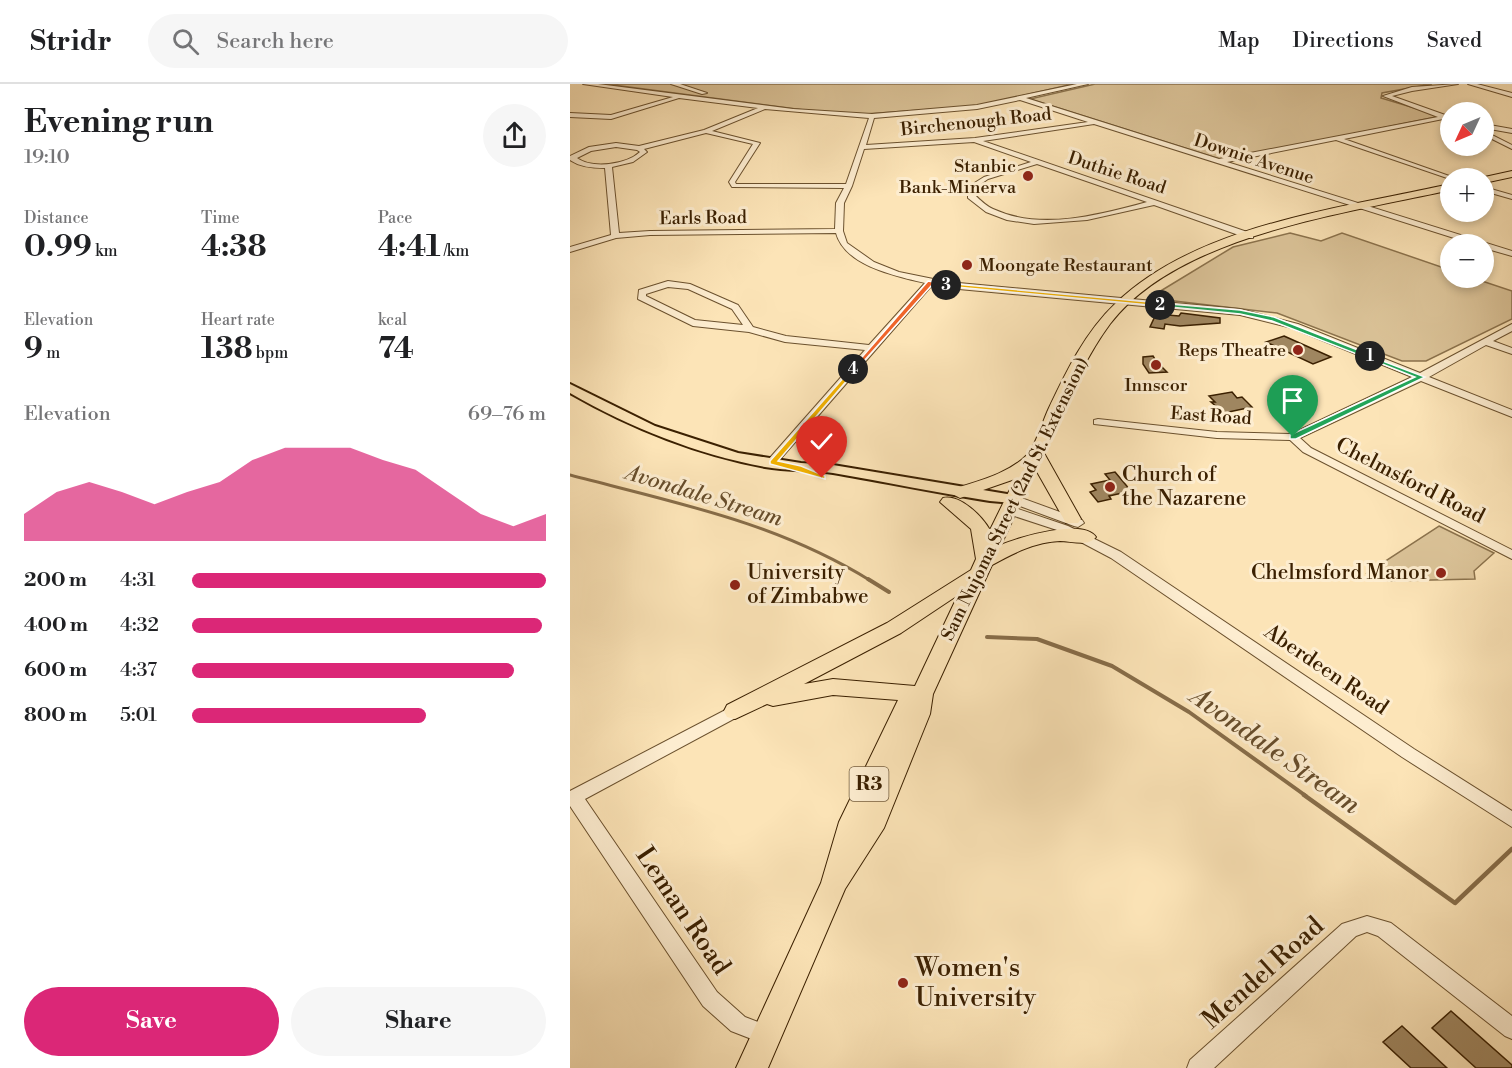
<!DOCTYPE html>
<meta charset="utf-8">
<style>
:root{--surface:#fff;--page:#f6f6f6;--text:#202124;--muted:#757577;--line:#e0e0e0;--accent:#db2777}
body{margin:0;font-family:"Libre Bodoni",serif;background:var(--page);color:var(--text);height:100vh;display:flex;flex-direction:column;font-size:22px;white-space:nowrap}
*{box-sizing:border-box;margin:0}
p{font-size:20px;color:var(--muted)}
.icon{flex:none;width:33px;height:33px;fill:none;stroke:currentColor;stroke-width:2;stroke-linecap:round;stroke-linejoin:round}
.map{position:relative;flex:1;overflow:hidden}
.side{display:flex;flex-direction:column;background:var(--surface);width:570px}
.side>*{flex:none}
.needle{width:39px;rotate:226deg}
.tools{position:absolute;left:870px;top:18px;display:grid;gap:12px}
.tools a{display:grid;place-items:center;width:54px;height:54px;border-radius:50%;background:var(--surface);box-shadow:0 3px 9px #0003;font-size:30px}
.pin{position:absolute;display:grid;place-items:center;width:51px;height:51px;color:#fff;margin:-62px -26px;border-radius:50% 50% 50% 0;rotate:-45deg;box-shadow:0 0 6px #0007}
.pin .icon{rotate:45deg}
.km{position:absolute;width:30px;height:30px;margin:-15px;border-radius:50%;background:#222;color:#fff;font-size:16px;line-height:30px;text-align:center}
.round{display:grid;place-items:center;flex:none;width:63px;height:63px;border-radius:32px;background:var(--page)}
.head{display:flex;align-items:center;justify-content:space-between;height:102px;padding:0 24px}
h1{font-size:33px;font-weight:700;line-height:45px}
.stats{display:grid;grid-template-columns:repeat(3,1fr);gap:9px;height:102px;padding:6px 24px}
.stats div{display:grid;align-content:center}
.stats b{font-size:30px;font-weight:700}
.stats small{font-size:16px;font-weight:400}
.stats p{font-size:16px}
.chart{height:168px;padding:12px 24px}
.chart p{display:flex;justify-content:space-between}
.chart svg{width:100%;height:108px;margin-top:6px;fill:var(--accent);opacity:.7}
.action{display:flex;gap:12px;margin-top:auto;padding:12px 24px}
.action a{flex:1;height:69px;border-radius:36px;background:var(--accent);color:#fff;font-size:24px;font-weight:700;line-height:69px;text-align:center}
.action a+a{background:var(--page);color:var(--text)}
ul{padding:0 24px;list-style:none;font-size:20px}
li{display:grid;grid-template-columns:96px 72px 1fr;align-items:center;height:45px}
li i{height:15px;border-radius:8px;background:var(--accent)}
header{display:flex;align-items:center;gap:36px;box-sizing:border-box;height:84px;padding:0 30px;background:var(--surface);border-bottom:2px solid var(--line)}
header strong{font-size:28px}
nav{display:flex;gap:33px;margin-inline-start:auto;font-size:21px}
.search{width:420px;height:54px;background:var(--page);display:flex;align-items:center;gap:15px;box-sizing:border-box;padding:0 21px;border-radius:33px;color:var(--muted);font-size:22px}
main{display:flex;flex:1;min-height:0}
.map>svg:first-child{display:block}
.green{fill:#dbc398;stroke:#8b724c;stroke-width:1.5}
.lines{fill:none;stroke-linecap:round;stroke-linejoin:round}
.stream-far2{stroke:#876d49;stroke-width:3}
.stream-far1{stroke:#876d49;stroke-width:4}
.stream{stroke:#876d49;stroke-width:4.5}
.building{fill:#9f8660;stroke:#3b2001;stroke-width:1.5}
.minor-casing{stroke:#6b512e;stroke-width:2}
.major-casing{stroke:#3b2001;stroke-width:4}
.highway-casing{stroke:#3b2001;stroke-width:2}
.minor{fill:#fdedd0;fill-rule:evenodd}
.major{fill:#fce4b7;fill-rule:evenodd}
.highway{fill:#fce4b7;fill-rule:evenodd}
.split-1{fill:#22a559;stroke:#fff;stroke-width:1.5}
.split-2{fill:#22a559;stroke:#fff;stroke-width:1.5}
.split-3{fill:#f5b400;stroke:#fff;stroke-width:1.5}
.split-4{fill:#f0652b;stroke:#fff;stroke-width:1.5}
.split-5{fill:#f5b400;stroke:#fff;stroke-width:1.5}
.poi-dot{fill:#8f2418;stroke:#fdedd0;stroke-width:2}
.labels{text-anchor:middle;dominant-baseline:central;stroke-width:6;stroke-linejoin:round;paint-order:stroke}
.far-street-label{font-size:18px;fill:#3b2001;stroke:#fdedd0}
.far-poi-label{font-size:18px;fill:#3b2001;stroke:#fdedd0;text-anchor:end}
.shield{fill:#fdedd0;stroke:#755e3f;stroke-width:1.5}
.shield-label{font-size:20px;font-weight:bold;fill:#3b2001}
.poi-label{font-size:21px;fill:#3b2001;stroke:#fdedd0;text-anchor:start}
.street-label{font-size:21px;fill:#3b2001;stroke:#fdedd0}
.water-label{font-size:22px;font-style:italic;fill:#674d2b;stroke:#fdedd0}
.near-street-label{font-size:26px;fill:#3b2001;stroke:#fdedd0}
.near-poi-label{font-size:26px;fill:#3b2001;stroke:#fdedd0;text-anchor:start}
.near-water-label{font-size:27px;font-style:italic;fill:#674d2b;stroke:#fdedd0}
</style>
<header>
<strong>Stridr</strong>
<div class="search"><svg class="icon" aria-label="search" viewBox="0 0 24 24"><circle cx="10" cy="10" r="6"/><path d="M15 15l6 6"/></svg>Search here</div>
<nav><a>Map</a><a>Directions</a><a>Saved</a></nav>
</header>
<main>
<section class="side">
<div class="head"><div><h1>Evening run</h1><p>19:10</p></div><a class="round"><svg class="icon" aria-label="share" viewBox="0 0 24 24"><path d="M12 15V3M7 8l5-5 5 5M5 13v7h14v-7"/></svg></a></div>
<div class="stats">
<div><p>Distance</p><b>0.99<small> km</small></b></div>
<div><p>Time</p><b>4:38</b></div>
<div><p>Pace</p><b>4:41<small> /km</small></b></div>
</div>
<div class="stats">
<div><p>Elevation</p><b>9<small> m</small></b></div>
<div><p>Heart rate</p><b>138<small> bpm</small></b></div>
<div><p>kcal</p><b>74</b></div>
</div>
<div class="chart"><p><span>Elevation</span>69–76 m</p>
<svg viewBox="0 0 160 44" preserveAspectRatio="none"><path d="M0 44V33L10 24L20 20L30 24L40 29L50 24L60 20L70 11L80 6L90 6L100 6L110 11L120 15L130 24L140 33L150 38L160 33V44z"/></svg>
</div>
<ul>
<li><b>200 m</b>4:31<i style="width:100%"></i></li>
<li><b>400 m</b>4:32<i style="width:99%"></i></li>
<li><b>600 m</b>4:37<i style="width:91%"></i></li>
<li><b>800 m</b>5:01<i style="width:66%"></i></li>
</ul>
<div class="action"><a>Save</a><a>Share</a></div>
</section>
<div class="map">
<svg width="942" height="984" viewBox="0 0 942 984">
<rect width="100%" height="100%" fill="#fce4b7"/>
<filter id="stains"><feTurbulence type="fractalNoise" baseFrequency=".00333" numOctaves="4"/><feColorMatrix values="0 0 0 0 .2 0 0 0 0 .09 0 0 0 0 .02 0 0 0 .5 -.17"/></filter>
<radialGradient id="worn" r=".72"><stop offset=".6" stop-color="#630" stop-opacity="0"/><stop offset="1" stop-color="#630" stop-opacity=".3"/></radialGradient>
<path class="green" d="M36 0H503L406 22 295 30 234 26Z
M525 0H862L812 9 811 14 871 32 653 76 460 15Z
M720 149 751 157 772 149 880 186V194H903L942 207V235L856 277H832L707 229 596 216 584 211 663 163Z
M869 442 924 469 904 487 905 495 819 497 797 489Z"/>
<g class="lines">
<path class="stream-far2" d="M0 391C106 419 206 438 301 497"/>
<path class="stream-far1" d="M298 495 319 508
M417 553 467 555 542 582 619 628 736 712"/>
<path class="stream" d="M734 711 885 819 942 765"/>
</g>
<path class="building" d="M611 229 650 234V239L610 242 595 240 594 245 580 243 586 230 609 232Z
M714 252 761 273 743 280 696 258Z
M583 272 586 277 597 288 579 289 573 280V273Z
M662 308 667 314 672 313 682 323 654 329 641 318H645L639 312Z
M545 388 561 407 539 412 541 415 528 418 520 408 526 406 521 400 540 396 535 390Z
M881 927 942 981V984H906L862 944Z
M832 942 877 984H841L813 958Z"/>
<g class="lines">
<defs>
<path id="minor" d="M13 0H28L223 25 302 30 407 21 507 0H518L456 14 649 75 868 33 813 12 842 3 888 0 842 7 822 12 878 32V34L774 55 885 94 880 95 766 56 657 78 942 167V172L914 164V160H903L524 40 413 57 683 150V154H677L584 121 517 136 464 140 437 136 416 128 398 114V103L414 93 461 78 404 58 294 65 282 102 274 119 273 147 277 159 304 178 329 188 378 198 670 225 728 240 850 289 942 240V247L923 257 942 264V270L916 261 859 293 942 326V333L851 297 730 354 741 364 942 466V475L733 368 720 356 647 354 524 340V336L528 335 647 348 721 350 842 293 722 244 670 231 378 204 363 200 206 380H198L196 378 198 376 295 266 215 258 179 248 123 242 68 215 69 206 98 197 120 200 168 221 183 243 216 252 299 261 355 199C326 192 275 182 266 149L80 151 46 154 0 168V163L41 151 35 84C22 84 10 83 0 76V72L19 63 46 59 69 62 134 46 188 24 109 14 41 35 0 33V29L41 31 103 13ZM450 16 518 38 405 54 296 61 304 34 407 25ZM195 25 299 34 276 100H166L165 98 190 59 142 47ZM136 49 183 60 159 98 162 103 274 104 266 119 265 145 80 147 49 149 42 83 63 78 77 68 74 65ZM46 63 67 66 70 68C56 81 22 85 7 74L21 67ZM467 80 577 118C530 131 470 147 423 125 416 122 410 116 405 111V104L418 95ZM98 203 118 205 162 225 173 241 125 236 76 212V210Z
M101 0H110L137 9 132 10Z
M898 0H907L942 9V13Z
M914 40 942 45V49L914 44Z
M914 47 942 61V65L914 51Z
M914 103 942 111V115L914 107Z
M443 411 512 436 514 439 508 443 504 442 439 418 437 415Z
M439 422 498 442 551 468 844 665 942 727V743L832 673 541 474 490 447 435 429 433 426 435 423Z
M165 621 171 623 173 627 171 631 15 715 147 908 175 933 204 944 208 951 204 958 197 961 161 947 133 922 0 722V707Z
M797 832 821 839 942 932V955L935 952 808 852 797 848 786 852 644 984H617L620 976 772 840Z"/>
<path id="major" d="M0 300 85 342 168 369 231 379 263 381 443 411 450 415 443 419 420 417C368 409 316 398 263 389 241 386 218 387 195 383 126 370 61 344 0 309Z"/>
<path id="highway" d="M942 87V93L914 99V94H910Z
M880 100V106C776 130 609 150 540 240 511 279 494 326 474 369L511 435 508 439H496L466 386 431 461C449 453 513 434 526 453 519 463 501 457 490 457 465 458 444 469 422 481L363 610 360 630 314 744 275 805 198 984H166L251 799 269 738 328 616 263 611 203 622 197 620 165 635 157 633 154 627 157 621 317 539 401 486 406 475 401 445 370 418 373 414C390 410 412 432 420 446L445 395 390 414 381 409 384 405C408 397 438 390 457 371 465 363 473 337 478 326 496 288 515 248 546 219 628 140 773 124 880 100ZM388 511 345 602 263 595 234 600 331 549Z"/>
</defs>
<use href="#minor" class="minor-casing"/>
<use href="#major" class="major-casing"/>
<use href="#highway" class="highway-casing"/>
<use href="#minor" class="minor"/>
<use href="#major" class="major"/>
<use href="#highway" class="highway"/>
</g>
<path class="split-1" d="M797 271 855 293 726 355H720V351L845 293 797 274Z"/>
<path class="split-2" d="M588 219 670 226 704 233 803 272 797 274 702 237 670 230 590 222Z"/>
<path class="split-3" d="M374 199 590 219 593 221 590 222 376 202Z"/>
<path class="split-4" d="M358 197 380 201H362L285 287H280Z"/>
<path class="split-5" d="M283 283 285 287 208 377 231 382 255 392V395L200 380V377Z"/>
<g class="poi-dot">
<circle cx="458" cy="92" r="6"/>
<circle cx="397" cy="181" r="6"/>
<circle cx="728" cy="266" r="6"/>
<circle cx="586" cy="281" r="6"/>
<circle cx="540" cy="403" r="6"/>
<circle cx="871" cy="489" r="6"/>
<circle cx="165" cy="501" r="6"/>
<circle cx="333" cy="899" r="6"/>
</g>
<g class="labels">
<g class="far-street-label">
<text transform="translate(406 38) rotate(-6)">Birchenough Road</text>
<text transform="translate(684 75) rotate(18)">Downie Avenue</text>
<text transform="translate(547 89) rotate(18)">Duthie Road</text>
<text transform="translate(133 134) rotate(-1)">Earls Road</text>
<text transform="translate(641 332) rotate(4)">East Road</text>
<text transform="translate(445 415) rotate(-64)">Sam Nujoma Street (2nd St. Extension)</text>
</g>
<g class="far-poi-label">
<text x="446" y="82">Stanbic<tspan x="446" dy="21">Bank-Minerva</tspan></text>
<text x="409" y="181" text-anchor="start">Moongate Restaurant</text>
<text x="716" y="266">Reps Theatre</text>
<text x="586" y="301" text-anchor="middle">Innscor</text>
</g>
<rect class="shield" x="279.5" y="683" width="39" height="34" rx="4.5"/>
<g class="shield-label">
<text x="299" y="700">R3</text>
</g>
<g class="poi-label">
<text x="552" y="391">Church of<tspan x="552" dy="24">the Nazarene</tspan></text>
<text x="177" y="489">University<tspan x="177" dy="24">of Zimbabwe</tspan></text>
<text x="859" y="489" text-anchor="end">Chelmsford Manor</text>
</g>
<g class="street-label">
<text transform="translate(840 397) rotate(27)">Chelmsford Road</text>
<text transform="translate(756 586) rotate(34)">Aberdeen Road</text>
</g>
<g class="water-label">
<text transform="translate(134 412) rotate(17)">Avondale Stream</text>
</g>
<g class="near-street-label">
<text transform="translate(113 827) rotate(56)">Leman Road</text>
<text transform="translate(693 889) rotate(-42)">Mendel Road</text>
</g>
<g class="near-poi-label">
<text x="345" y="884">Women's<tspan x="345" dy="30">University</tspan></text>
</g>
<g class="near-water-label">
<text transform="translate(705 667) rotate(35)">Avondale Stream</text>
</g>
</g>
<rect width="100%" height="100%" filter="url(#stains)"/>
<rect width="100%" height="100%" fill="url(#worn)"/>
</svg>
<div class="tools">
<a><svg class="needle" viewBox="-14 -14 28 28"><path d="M0-13l5 13h-10z" fill="#e53935"/><path d="M0 13l5-13h-10z" fill="#757577"/></svg></a>
<a>+</a>
<a>−</a>
</div>
<div class="pin" style="left:723px;top:353px;background:#1e9e55"><svg class="icon" aria-label="arrive" viewBox="0 0 24 24"><path d="M6 21V4h12l-3 4 3 4H6"/></svg></div>
<div class="pin" style="left:252px;top:394px;background:#d93025"><svg class="icon" aria-label="check" viewBox="0 0 24 24"><path d="M5 12l5 5 9-10"/></svg></div>
<b class="km" style="left:800px;top:272px">1</b>
<b class="km" style="left:590px;top:221px">2</b>
<b class="km" style="left:376px;top:201px">3</b>
<b class="km" style="left:283px;top:285px">4</b>
</div>
</main>
